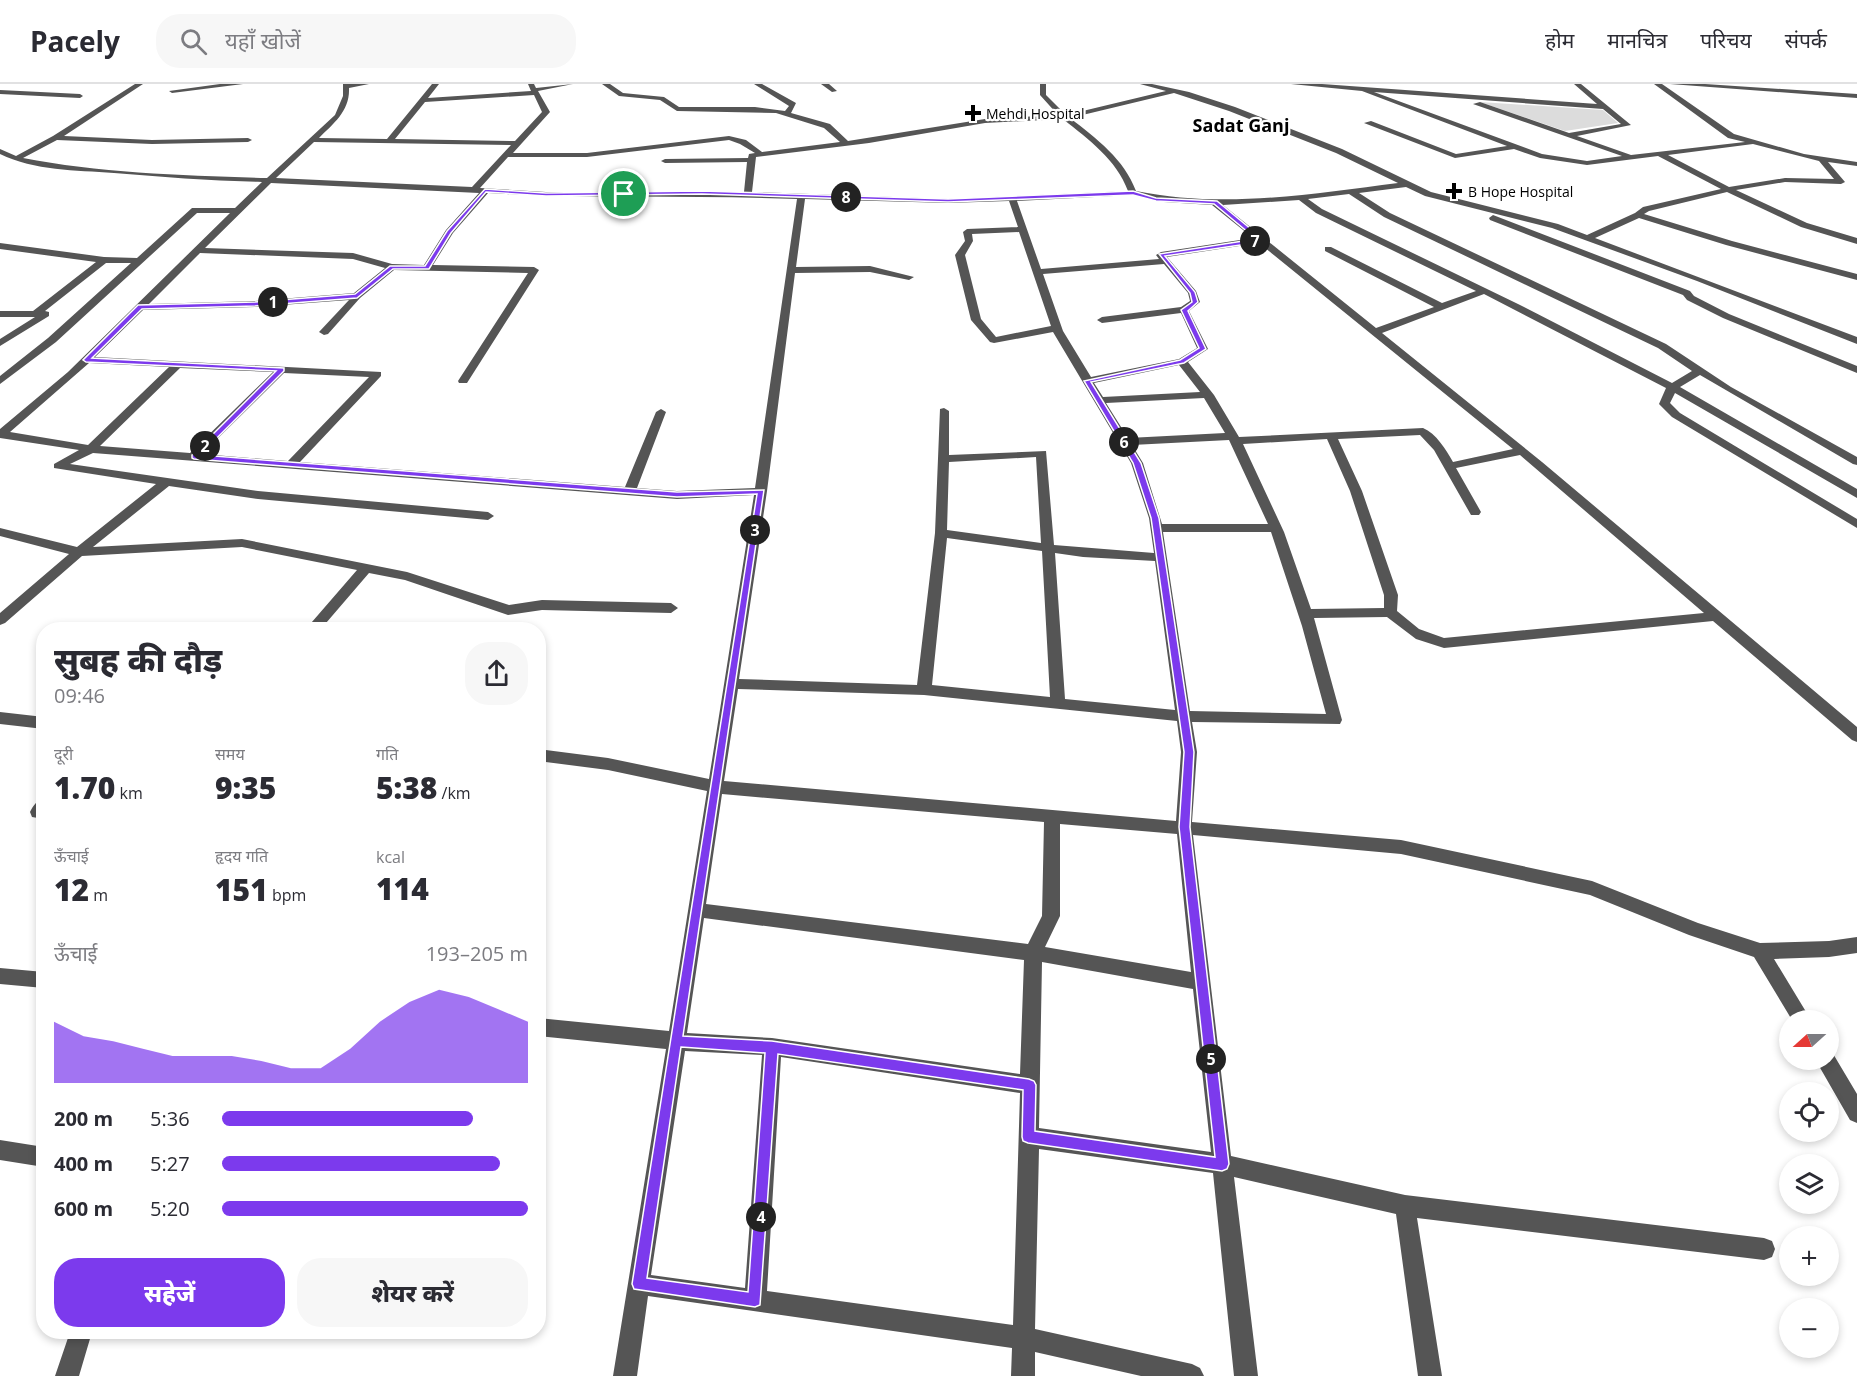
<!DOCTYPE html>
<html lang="hi">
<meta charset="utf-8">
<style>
:root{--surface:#fff;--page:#f7f7f7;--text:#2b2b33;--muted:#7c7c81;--line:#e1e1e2;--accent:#7c3aed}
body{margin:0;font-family:"Open Sans","Noto Sans Devanagari",sans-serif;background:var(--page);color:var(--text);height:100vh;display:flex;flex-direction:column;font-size:22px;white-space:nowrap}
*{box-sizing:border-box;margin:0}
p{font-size:20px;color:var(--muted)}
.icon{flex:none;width:33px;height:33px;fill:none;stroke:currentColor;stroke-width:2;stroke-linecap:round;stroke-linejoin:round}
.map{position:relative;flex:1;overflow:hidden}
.panel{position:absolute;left:36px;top:538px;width:510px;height:717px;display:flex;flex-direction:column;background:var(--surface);border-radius:24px;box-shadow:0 3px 9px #0003}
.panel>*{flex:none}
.needle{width:39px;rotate:249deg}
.tools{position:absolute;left:1779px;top:926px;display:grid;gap:12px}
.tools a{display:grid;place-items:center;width:60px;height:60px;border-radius:50%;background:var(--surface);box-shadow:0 3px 9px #0003;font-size:30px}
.pin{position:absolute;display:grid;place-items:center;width:51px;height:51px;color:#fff;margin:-26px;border:3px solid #fff;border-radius:50%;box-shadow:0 2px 6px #0007}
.km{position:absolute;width:30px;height:30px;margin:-15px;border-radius:50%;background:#222;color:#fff;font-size:16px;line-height:30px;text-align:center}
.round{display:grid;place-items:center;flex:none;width:63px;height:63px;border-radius:24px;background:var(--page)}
.headline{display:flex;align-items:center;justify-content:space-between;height:102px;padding:0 18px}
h1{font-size:33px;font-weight:800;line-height:45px}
.stats{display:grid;grid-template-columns:repeat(3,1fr);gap:9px;height:102px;padding:6px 18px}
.stats div{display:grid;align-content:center}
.stats b{font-size:30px;font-weight:800}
.stats small{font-size:16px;font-weight:400}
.stats p{font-size:16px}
.chart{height:168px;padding:12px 18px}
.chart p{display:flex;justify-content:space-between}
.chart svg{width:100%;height:108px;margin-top:6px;fill:var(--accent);opacity:.7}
.button{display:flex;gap:12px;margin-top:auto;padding:12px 18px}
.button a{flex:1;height:69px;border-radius:24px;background:var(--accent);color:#fff;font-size:24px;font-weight:800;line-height:69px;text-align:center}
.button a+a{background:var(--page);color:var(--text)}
ul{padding:0 18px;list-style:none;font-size:20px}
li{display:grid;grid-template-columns:96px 72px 1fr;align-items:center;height:45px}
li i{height:15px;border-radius:8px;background:var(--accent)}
header{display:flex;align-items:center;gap:36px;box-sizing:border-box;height:84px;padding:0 30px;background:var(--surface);border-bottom:2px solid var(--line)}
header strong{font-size:28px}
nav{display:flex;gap:33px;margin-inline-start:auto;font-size:21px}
.search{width:420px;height:54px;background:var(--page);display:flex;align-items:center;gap:15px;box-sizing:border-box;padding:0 21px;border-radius:24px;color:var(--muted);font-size:22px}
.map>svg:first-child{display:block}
.green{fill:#dcdcdc}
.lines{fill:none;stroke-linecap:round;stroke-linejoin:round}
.minor{fill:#555;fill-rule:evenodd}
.route{fill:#7c3aed;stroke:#fff;stroke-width:1.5;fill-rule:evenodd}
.poi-dot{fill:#000;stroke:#fff;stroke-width:2}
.labels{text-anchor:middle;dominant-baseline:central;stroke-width:4.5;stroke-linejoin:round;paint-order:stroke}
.far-poi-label{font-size:14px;fill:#000;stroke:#fff;text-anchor:start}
.far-district-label{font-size:18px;font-weight:bold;fill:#000;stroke:#fff}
</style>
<header>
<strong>Pacely</strong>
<div class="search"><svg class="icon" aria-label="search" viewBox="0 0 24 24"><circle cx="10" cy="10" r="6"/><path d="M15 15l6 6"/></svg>यहाँ खोजें</div>
<nav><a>होम</a><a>मानचित्र</a><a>परिचय</a><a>संपर्क</a></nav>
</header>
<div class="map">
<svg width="1857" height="1292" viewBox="0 0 1857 1292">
<rect width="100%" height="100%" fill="#fff"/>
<path class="green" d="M1480 18 1603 26 1618 39 1565 47Z"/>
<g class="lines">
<path class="minor" d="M135 0H143L64 52 152 56 248 54 252 56 248 58 152 60 57 56 23 74C99 89 189 92 267 94L335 31 343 12V0H369L349 4C350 27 334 39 319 54L387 55 432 0H439L428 14 531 7 528 0H534L536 4 573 0 538 7 550 28 513 69H587L729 52 746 56 762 68 840 58 824 44 776 29 677 27 660 16 619 12 602 0H610L623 9 664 13 679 23H755L785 27 789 22 754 0H762L796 19 791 29 830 40 848 57 985 35 1058 31 1040 11V0H1046V11L1066 31 1166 7 1140 0H1152L1189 8 1235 23 1342 65 1431 108 1558 140 1587 151 1635 129 1643 123 1721 105 1658 72 1587 81 1540 74 1514 65 1455 74 1364 39 1371 37 1456 70 1507 62 1362 7 1291 0H1322L1597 20 1574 0H1581L1631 41 1577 52 1631 71 1745 58 1728 54 1654 0H1662L1734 50 1804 70 1857 78V82L1828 78 1845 98 1841 100 1785 98 1736 106 1807 139 1857 154V160L1801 143 1727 108 1649 127 1644 130 1732 157 1857 190V196L1726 161 1639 134 1595 154 1857 253V260L1697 197 1552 144 1425 112 1406 103 1359 109 1390 129 1666 260 1731 303 1857 373V381L1853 380 1700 291 1680 303 1857 405V414L1675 309 1670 319 1680 329 1857 435V444L1672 333 1659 320 1666 304 1484 210 1382 249 1542 378 1857 643V658L1852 656 1713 537 1444 564 1416 555 1387 533 1314 534 1342 636 1340 640 1192 638 1197 668 1192 738 1401 756 1592 797 1698 839 1760 859 1829 857 1857 853V869L1829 873 1774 875 1811 936H1792L1754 873 1689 851 1590 811 1401 770 1193 751 1231 1072 1405 1111 1764 1154 1772 1157 1775 1165 1772 1173 1764 1176 1417 1134 1442 1292H1418L1396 1130 1234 1093 1258 1292H1234L1213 1089 1039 1065 1035 1245 1192 1280 1200 1284 1204 1292H1141L1035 1268V1292H1011L1012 1264 648 1212 637 1292H613L666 965 538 952V934L669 947 707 707 608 686 538 677V665L608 674 709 695 754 411 677 415 93 369 70 380 258 407 488 428 494 432 488 436 258 415 169 402 93 463 242 455 407 488 509 521 542 516 671 519 678 524 671 529 542 526 508 531 405 496 369 489 320 546H305L357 486 242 463 82 472 5 539 0 541V529L69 470 0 452V444L77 463 156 400 54 384V380L79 366 0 354V345L68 288 230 129H197L56 258 0 300V292L48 254 131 179H106L45 227 49 228V232L0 262V255L35 233H0V227H33L96 178 0 165V159L104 173 137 174 192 124H235L262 98C212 97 163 93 114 89 75 86 35 87 0 70V65L16 72 53 52ZM1374 8 1603 25 1621 40 1569 49 1480 18 1473 20 1622 72 1587 77 1542 70ZM1174 9 1229 27 1336 69 1398 99C1311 110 1224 125 1136 107 1124 75 1097 55 1070 34ZM534 11 542 28 515 57 395 55 425 18ZM1063 35C1089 56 1116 75 1128 107L948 115 752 108 756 73 869 59 985 39ZM729 56 740 60 755 69 749 70 748 74 665 75 661 77 665 79 747 78 744 108H546L480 104 508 73H587ZM314 58 511 61 472 103 276 94ZM1753 60 1819 77 1834 95 1785 94 1729 103 1668 71ZM271 99 479 109 446 146 424 181 392 180 353 169 205 164ZM488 109C590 115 694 111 797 115L755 404 677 407 637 404 666 328 661 325 656 328 625 403 300 378 381 292V288L95 273 143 226 255 223 349 216 319 248 324 251 328 250 360 214 394 186 528 189 458 297 459 299H467L539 186 534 183 433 181 453 149ZM1349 110 1384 133 1658 264 1692 287 1672 299 1518 220 1322 125 1308 115ZM1133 111 1164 118 1212 121 1253 154 1161 168 1156 171 1159 175 1041 185 1017 117ZM805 115 948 119 1009 117 1018 143 967 145 963 148 965 157 955 171 971 236 990 258 994 259 1053 248 1131 379 1149 434 1154 469 1054 461 1046 367 949 371V327L944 324 940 325 935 449 917 601 739 595 767 407 795 189 870 188 909 196 914 193 870 182 796 183ZM1299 116 1316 129 1476 207 1442 219 1331 163H1325V167L1434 223 1376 244 1223 121ZM1019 148 1051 242 996 253 981 235 965 171 973 157 972 150ZM1259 159 1513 365 1453 378C1446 366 1436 349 1423 344L1239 353 1214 311 1188 278 1208 265 1189 227 1200 218 1196 207 1167 173ZM200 169 353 175 385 184 354 209 255 217 149 220ZM1164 180 1188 209 1190 217 1181 223 1102 233 1097 236 1102 239 1181 229 1197 264 1179 275 1091 293 1063 247 1043 190ZM89 279 169 283 88 361 10 348ZM1179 281 1200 308 1103 313 1094 299ZM180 284 273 288 190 369 100 362ZM284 289 369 293 288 377 202 370ZM1204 314 1225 349 1128 354 1106 319ZM1420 351 1434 366 1471 431H1479L1481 428 1456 384 1520 371 1704 529 1444 554 1419 545 1397 527 1398 511 1362 407 1338 355ZM1327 355 1350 407 1384 511V524L1311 525 1284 448 1243 360ZM1229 356 1268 440H1162L1143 379 1132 361ZM1036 373 1041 459 947 446 949 378ZM1163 448H1271L1302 542 1326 630 1190 627ZM947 454 1042 467 1050 613 932 601ZM1055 469 1083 473 1155 477 1175 626 1065 615ZM738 605 924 611 1177 637 1181 668 1176 737 724 697ZM722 710 1044 738 1042 832 1028 860 706 820ZM1060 740 1177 750 1191 888 1045 863 1060 832ZM704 834 1024 876 1020 990 772 954 687 949ZM1042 878 1193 905 1211 1068 1039 1044ZM685 967 762 971 745 1204 651 1191ZM781 973 1020 1009 1013 1241 767 1207Z
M220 0H243L172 9 169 7Z
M821 0H829L837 7 832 8Z
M1670 0H1705L1857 10V14Z
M0 6 80 10 83 12 80 14 0 10Z
M1493 131 1690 207 1694 212 1729 230 1857 282V289L1723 234 1687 216 1683 211 1490 136 1489 134Z
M0 628 44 633V645L0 640Z
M44 714V733L38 734 32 733 30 728C33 722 37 716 44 714Z
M0 884 44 888V904L0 900Z
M1828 967 1832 968 1857 1010V1039L1850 1036 1815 975H1828Z
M0 1056 44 1063V1083L0 1076Z
M70 1248H92L79 1292H55Z"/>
</g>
<path class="route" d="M485 105 546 109 702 107 948 115 1133 107 1156 114 1217 117 1263 155 1261 158 1165 172 1195 208 1198 218 1188 227 1206 265 1184 279 1091 298 1141 379 1159 434 1194 668 1190 743 1229 1080 1227 1085 1222 1087 1028 1059 1023 1057 1022 1053 1023 1006 778 970 760 1221 755 1223 634 1205 632 1200 757 410 677 413 194 375 192 374V371L276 287 86 278 83 276 138 221 255 218 355 210 390 182H425L447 147ZM486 108 546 112 702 110 948 118 1133 111 1156 117 1214 120 1256 155 1159 170 1190 209 1192 218 1181 226 1199 264 1180 276 1084 297 1133 379 1151 434 1184 668 1179 743 1215 1073 1035 1047 1036 1001 1034 997 1029 995 772 957 683 952 764 406 677 408 200 371 284 287V284L92 274 142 225 255 222 357 214 393 185H429L451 149ZM681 963 765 969 748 1208 647 1194Z"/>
<g class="poi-dot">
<path d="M970 20h6v6h6v6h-6v6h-6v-6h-6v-6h6z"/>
<path d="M1451 98h6v6h6v6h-6v6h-6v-6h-6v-6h6z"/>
</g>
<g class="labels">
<g class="far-poi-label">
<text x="986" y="29">Mehdi Hospital</text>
<text x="1468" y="107">B Hope Hospital</text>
</g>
<g class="far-district-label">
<text x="1241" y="41">Sadat Ganj</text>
</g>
</g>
</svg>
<div class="tools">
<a><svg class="needle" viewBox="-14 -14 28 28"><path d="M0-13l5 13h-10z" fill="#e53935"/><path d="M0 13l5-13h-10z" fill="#7c7c81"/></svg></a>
<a><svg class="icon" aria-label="locate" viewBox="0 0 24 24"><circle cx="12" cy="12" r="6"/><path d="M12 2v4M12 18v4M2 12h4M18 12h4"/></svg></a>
<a><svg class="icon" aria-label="layers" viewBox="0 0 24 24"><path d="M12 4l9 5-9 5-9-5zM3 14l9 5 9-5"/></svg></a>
<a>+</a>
<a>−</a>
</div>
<div class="pin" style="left:624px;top:110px;background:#1e9e55"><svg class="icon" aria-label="arrive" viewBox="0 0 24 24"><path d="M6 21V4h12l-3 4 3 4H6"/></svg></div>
<b class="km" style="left:273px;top:218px">1</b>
<b class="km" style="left:205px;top:362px">2</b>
<b class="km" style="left:755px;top:446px">3</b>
<b class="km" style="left:761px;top:1133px">4</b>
<b class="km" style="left:1211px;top:975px">5</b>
<b class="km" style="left:1124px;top:358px">6</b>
<b class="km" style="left:1255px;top:157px">7</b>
<b class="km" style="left:846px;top:113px">8</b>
<section class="panel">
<div class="headline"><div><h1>सुबह की दौड़</h1><p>09:46</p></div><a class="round"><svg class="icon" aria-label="share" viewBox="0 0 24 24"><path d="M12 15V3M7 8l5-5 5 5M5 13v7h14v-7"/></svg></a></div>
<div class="stats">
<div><p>दूरी</p><b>1.70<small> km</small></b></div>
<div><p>समय</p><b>9:35</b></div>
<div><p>गति</p><b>5:38<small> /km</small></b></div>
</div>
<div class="stats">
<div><p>ऊँचाई</p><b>12<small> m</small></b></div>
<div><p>हृदय गति</p><b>151<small> bpm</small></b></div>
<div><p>kcal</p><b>114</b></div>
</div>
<div class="chart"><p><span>ऊँचाई</span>193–205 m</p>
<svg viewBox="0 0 160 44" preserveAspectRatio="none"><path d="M0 44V19L10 25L20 27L30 30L40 33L50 33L60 33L70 35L80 38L90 38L100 30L110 19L120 11L130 6L140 9L150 14L160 19V44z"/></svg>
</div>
<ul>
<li><b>200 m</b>5:36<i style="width:82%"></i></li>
<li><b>400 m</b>5:27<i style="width:91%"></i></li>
<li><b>600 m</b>5:20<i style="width:100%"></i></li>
</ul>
<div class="button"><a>सहेजें</a><a>शेयर करें</a></div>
</section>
</div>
